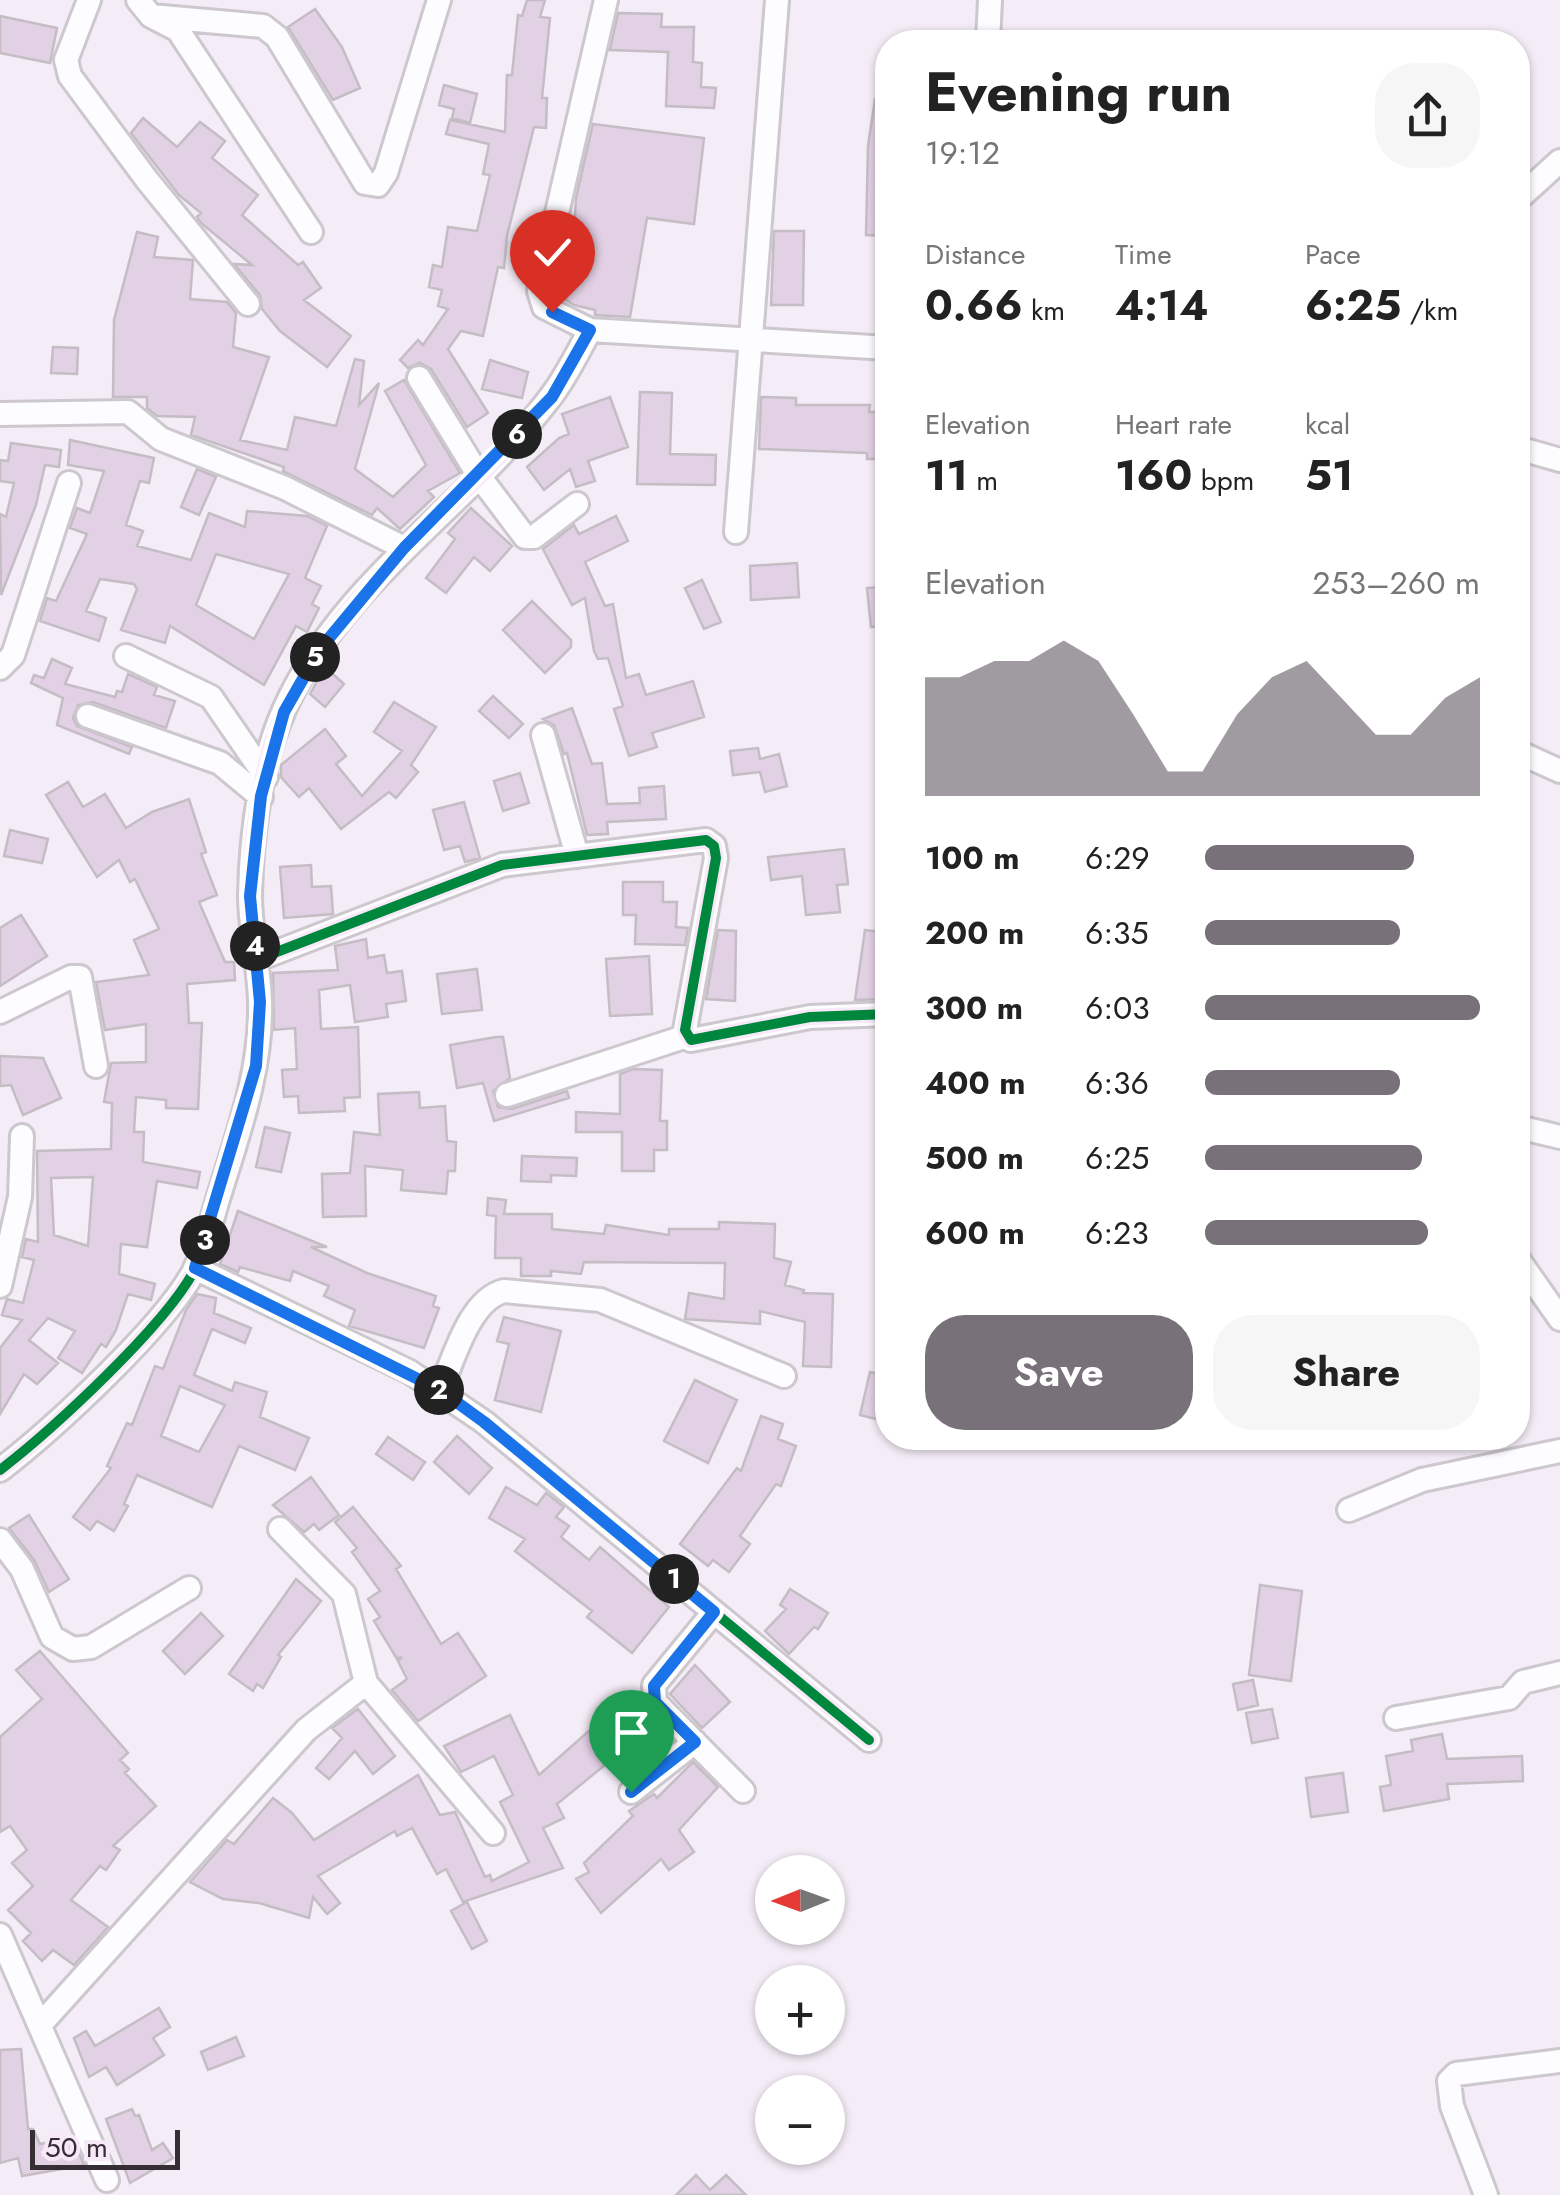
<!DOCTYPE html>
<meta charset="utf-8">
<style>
:root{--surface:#fff;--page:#f6f6f6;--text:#222;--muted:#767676;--accent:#787179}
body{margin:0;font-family:Jost,sans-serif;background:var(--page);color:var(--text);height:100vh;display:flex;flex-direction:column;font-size:38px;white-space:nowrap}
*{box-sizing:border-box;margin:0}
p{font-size:32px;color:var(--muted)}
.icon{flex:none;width:55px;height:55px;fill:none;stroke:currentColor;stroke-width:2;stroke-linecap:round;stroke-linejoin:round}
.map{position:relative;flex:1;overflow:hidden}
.panel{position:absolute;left:875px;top:30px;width:655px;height:1420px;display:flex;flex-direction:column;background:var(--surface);border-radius:40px;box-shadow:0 2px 8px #0004}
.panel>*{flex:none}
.needle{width:65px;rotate:269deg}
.buttons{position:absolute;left:755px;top:1855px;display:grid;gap:20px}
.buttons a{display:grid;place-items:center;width:90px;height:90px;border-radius:50%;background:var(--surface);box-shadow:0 2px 8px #0004;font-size:50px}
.scale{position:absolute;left:30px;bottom:25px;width:150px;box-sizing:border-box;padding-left:10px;border:5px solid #352f35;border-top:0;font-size:28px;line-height:35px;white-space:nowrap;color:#352f35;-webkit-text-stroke:8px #f8e9f9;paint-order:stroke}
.pin{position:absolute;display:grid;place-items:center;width:85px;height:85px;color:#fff;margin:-102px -42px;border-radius:50% 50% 50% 0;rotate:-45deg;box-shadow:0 0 10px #0007}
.pin .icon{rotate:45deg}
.km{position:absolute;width:50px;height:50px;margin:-25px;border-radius:50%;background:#222;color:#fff;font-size:28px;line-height:50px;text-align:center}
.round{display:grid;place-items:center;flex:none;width:105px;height:105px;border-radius:40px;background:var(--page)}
.head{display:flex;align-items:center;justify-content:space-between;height:170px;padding:0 50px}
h1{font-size:55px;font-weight:700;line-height:75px}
.stats{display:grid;grid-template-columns:repeat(3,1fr);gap:15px;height:170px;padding:10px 50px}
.stats div{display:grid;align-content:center}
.stats b{font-size:42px;font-weight:700}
.stats small{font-size:28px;font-weight:400}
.stats p{font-size:28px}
.chart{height:280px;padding:20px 50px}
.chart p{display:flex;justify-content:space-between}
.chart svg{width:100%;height:180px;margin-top:10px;fill:var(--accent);opacity:.7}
.cta{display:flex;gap:20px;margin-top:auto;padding:20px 50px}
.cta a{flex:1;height:115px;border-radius:40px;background:var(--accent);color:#fff;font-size:40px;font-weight:700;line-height:115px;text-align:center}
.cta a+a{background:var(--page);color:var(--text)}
ul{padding:0 50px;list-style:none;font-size:32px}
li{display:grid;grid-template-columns:160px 120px 1fr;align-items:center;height:75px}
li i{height:25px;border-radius:12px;background:var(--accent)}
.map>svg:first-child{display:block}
.building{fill:#e2d0e4;stroke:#c4bdc4;stroke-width:2.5;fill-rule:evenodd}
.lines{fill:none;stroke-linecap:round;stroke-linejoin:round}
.minor-casing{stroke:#cdc7ce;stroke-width:28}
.minor{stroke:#fdfcfe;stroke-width:22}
.cycleway-casing{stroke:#f8e9f9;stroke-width:16}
.cycleway{stroke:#00873e;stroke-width:10}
.route-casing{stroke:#fff;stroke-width:20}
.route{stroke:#1a73e8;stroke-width:12}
</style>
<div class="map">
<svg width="1560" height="2195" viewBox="0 0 1560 2195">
<rect width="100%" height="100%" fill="#f4ecf6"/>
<path class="building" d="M527 0H545L540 17 550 18 542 98H547L546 128 534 127 507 236 504 268 498 267 483 336 461 331 448 349 488 413 467 427 431 369 420 363 408 368 400 360 418 340 423 345 448 309 438 306 442 290 429 287 433 265 442 267 448 227 477 231 490 175 483 174 489 144 446 134 450 120 505 132 507 75H512L518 15 522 16Z
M315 9 342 47 360 88 333 100 288 27Z
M618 13 662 14 661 27H694L693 62 702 63 701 87 716 88 714 108 666 106 668 52 610 50Z
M0 16 57 28 50 63 0 53Z
M444 85 477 94 470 123 452 118 454 109 439 105Z
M875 99 888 100V236L866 235 868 146Z
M143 118 177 147 200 122 225 141 212 158 258 195 242 215 298 265 303 262 321 288 304 300 351 336 327 367 280 331 262 309 260 295 234 264 252 265 201 223 197 217 201 213 179 195 131 133Z
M593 124 704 138 694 224 647 218 630 317 595 315V310L574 305 555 293 564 248 573 249 576 198Z
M774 231H804L803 305H771Z
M137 232 158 237 154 257 193 260 190 299 227 302 236 313 233 347 269 357 240 440 287 450 295 417 336 426 355 359 364 361 359 405 379 383 355 469 393 497 426 465 385 391 404 380 460 473 428 491 434 497 400 529 377 508 372 515 283 471 284 467 191 435 195 417 157 416 147 408V397H113L114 320Z
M53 347 78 348 77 374 51 373Z
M490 360 528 372 522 398 482 389Z
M640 392 672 393 670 454 716 455 715 485 637 484Z
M610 397 628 447 588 461 595 481 576 487 570 469 544 490 527 467 559 438 569 434 562 414Z
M761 397 796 398V405H870L869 412H888V459H867V453L759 449Z
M70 440 154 458 149 483 140 481 126 525 143 531 137 546 191 560 209 513 245 527 247 511 307 516 327 526 305 578 321 586 312 604 319 608 307 632 296 626 264 685 170 626 165 643 121 630 137 589 134 584 100 579 86 611 106 618 99 641 40 621 47 598 56 601 87 534 70 528 77 508 90 513 104 471 68 465ZM216 554 289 574 254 639 196 605Z
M11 443 61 450 59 467 45 465 36 505 1 595 0 514 6 517 14 483 0 481V460L8 461Z
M197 469 216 477 199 515 181 507Z
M471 508 512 546 490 571 474 557 446 593 426 578 455 539 448 533Z
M616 516 628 541 585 562 605 606 613 604 626 678 639 674 646 695 693 681 704 717 652 733 657 747 629 756 614 709 623 706 608 658 598 659 594 651 585 598 572 605 543 549 574 525 579 534Z
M797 563 799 597 751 600 750 566Z
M702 580 721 622 704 629 685 588Z
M888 586V625L871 627 867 588Z
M532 601 571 640V647L545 673 503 630Z
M52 659 72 668 65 684 115 697 117 691 122 692 128 674 157 687 154 695 175 701 166 728 93 702 78 705 73 718 77 726 132 747 129 754 57 725 63 698 31 683 34 675 44 678Z
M325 667 344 684 325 707 310 694Z
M493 696 523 724 509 738 479 711Z
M394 702 436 727 411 765 418 772 396 798 389 792 341 829 309 788 299 797 281 777V765L325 729 346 756 336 764 362 796 402 751 374 732Z
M572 708 592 764 602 763 607 804 640 803 639 788 664 786 666 819 607 822 608 834 587 835 567 753 564 754 554 725 543 719Z
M758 748 760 759 779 754 787 786 765 792 760 772 733 775 730 751Z
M520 773 529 803 503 811 494 781Z
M68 782 83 807 105 794 126 828 152 812 189 799 206 852 201 854 217 895 199 902 225 962H234L235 980 187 984 189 1023H202L198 1109 166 1108V1100L136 1097 134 1132H144L143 1162 200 1172 197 1188 157 1181 147 1247 121 1244 119 1274 155 1284 151 1300 128 1294 116 1330 106 1347 101 1344 82 1373 58 1358 75 1331 48 1318 29 1340 58 1363 37 1384 24 1374 0 1414V1348L22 1320 2 1315 7 1299 23 1303 34 1260 22 1257 26 1239 38 1242 37 1151 111 1149 112 1103 104 1102 111 1063 146 1062V1024L105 1030 96 982 149 975 134 940 159 929 135 879 130 882 119 860 97 877 46 795ZM93 1177 88 1246 54 1235 51 1178Z
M464 802 480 858 465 862 460 846 444 850 433 810Z
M10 830 48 839 42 863 4 856Z
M844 849 848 884 837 885 840 912 806 915 802 876 771 880 768 857Z
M311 865 312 887 331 886 333 914 284 918 280 867Z
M623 882H663V902H677L676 927 688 928 685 945 635 944 636 915H623Z
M21 915 47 956 0 986V928Z
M718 930 736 931 735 1001 706 999Z
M865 930 888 933 886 999 855 1000Z
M366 939 368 958 384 955 387 973 402 971 406 1001 386 1004 388 1017 355 1022 350 985 319 990 321 1029 358 1027 360 1097 344 1098 345 1111 299 1113 298 1096 284 1097 282 1070 297 1069 295 1028 274 1030 273 973 338 970 335 946Z
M649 956 652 1014 610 1016 606 959Z
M477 969 482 1010 442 1014 437 974Z
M496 1037H503L510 1078 493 1091 498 1107 512 1109 567 1091 569 1098 494 1121 483 1083 457 1088 450 1045Z
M0 1056 43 1058 61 1098 23 1115 11 1085 0 1086Z
M633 1069 662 1070 660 1121H667V1150H654V1171H622V1132H576V1112L620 1114V1074Z
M419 1092 420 1108 445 1106 447 1141 456 1142 455 1171H448L446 1194 401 1190 403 1170 365 1166 366 1216 323 1217 322 1174 350 1173 354 1132 380 1135 378 1094Z
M265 1127 290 1133 281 1172 256 1167Z
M522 1156 577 1158 576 1176 551 1175V1182L521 1181Z
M488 1198 506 1200 504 1214H552V1229L604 1234 606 1225 669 1235V1229H719V1222L775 1224 774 1258 791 1262 785 1285 804 1290 803 1293 833 1294 831 1367 803 1366 805 1322 760 1311V1324L685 1319 689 1293 724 1299 725 1263 584 1262 581 1274 551 1271V1276H521V1258H495L496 1216 487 1215Z
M238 1211 327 1247H311L367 1273 436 1296 433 1306 439 1308 424 1348 349 1326 355 1310 324 1296 329 1286 293 1271 290 1281 240 1267 238 1272 220 1264Z
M197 1294 216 1298 214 1313 251 1328 245 1343 212 1329 194 1375 232 1391 235 1382 267 1392 260 1417 309 1438 295 1470 239 1446 212 1507 137 1475 124 1504 128 1506 114 1531 97 1521 90 1530 73 1517 111 1468 107 1466 127 1423 132 1425 155 1366 163 1369 186 1310ZM180 1386 225 1405 199 1452 161 1436Z
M504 1317 561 1331 541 1412 495 1400 509 1344 497 1341Z
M870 1372 888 1376V1422L860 1415Z
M695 1380 737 1400 708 1463 664 1441Z
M761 1416 783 1424 778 1439 796 1446 781 1486 776 1484 740 1536 750 1544 729 1572 713 1560 708 1566 680 1544 737 1468 741 1471Z
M457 1436 492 1468 469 1494 434 1462Z
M388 1437 425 1462 413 1480 376 1454Z
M311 1477 339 1515 319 1530 314 1524 304 1532 273 1505Z
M506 1487 537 1505 546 1493 564 1507 556 1517 569 1526 561 1537 589 1560 600 1547 669 1607 632 1653 587 1617 592 1611 515 1551 525 1539 489 1518Z
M353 1507 401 1566 396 1569 441 1644 458 1633 486 1676 418 1721 392 1690 407 1679 398 1661 402 1657 397 1659 374 1621 380 1617 368 1599 380 1591 352 1552 357 1548 335 1522Z
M29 1515 69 1579 49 1592 34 1560 9 1528Z
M296 1579 321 1601 278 1655 281 1657 263 1688 257 1684 253 1691 229 1674Z
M1260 1585 1302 1591 1291 1681 1249 1675Z
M790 1589 828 1613 818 1629 814 1627 789 1654 765 1631 786 1609 780 1605Z
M201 1613 223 1636 185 1674 163 1651Z
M40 1651 128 1753 120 1760 129 1769 125 1773 156 1806 113 1846 120 1850 106 1870 100 1866 71 1900 108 1927 74 1965 53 1950 42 1961 23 1941 31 1933 8 1910 33 1886 12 1863 27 1850 10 1826 0 1832V1737L42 1699 16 1670Z
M695 1665 730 1702 702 1728 670 1694Z
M1253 1680 1258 1705 1238 1710 1233 1684Z
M615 1708 653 1747 630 1770 616 1756 557 1804 564 1818 543 1828 563 1868 463 1902 446 1869 437 1874 412 1828 397 1836 395 1831 318 1876 340 1903 327 1914 313 1897 309 1918 259 1903 223 1899 190 1882 227 1840 234 1844 273 1798 292 1813 314 1840 418 1775 440 1815 455 1812 485 1877 490 1875 492 1881 529 1862 500 1802 513 1795 494 1756 461 1772 444 1746 510 1715 539 1775Z
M358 1709 395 1756 373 1774 355 1751 329 1779 316 1768 342 1738 332 1728Z
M1272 1709 1278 1738 1252 1743 1246 1713Z
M1442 1734 1447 1759 1522 1756 1523 1781 1447 1784 1449 1799 1384 1811 1380 1787 1391 1785 1386 1756 1413 1751 1411 1740Z
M693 1762 718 1787 679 1830 694 1852 669 1870 661 1859 601 1913 576 1879 589 1872 584 1863 633 1816 629 1811 654 1794 657 1798Z
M1343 1773 1348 1812 1311 1817 1306 1778Z
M467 1902 487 1941 472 1949 451 1911Z
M159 2008 170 2027 153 2038 164 2055 117 2085 106 2067 89 2077 74 2038 86 2031 95 2046Z
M236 2037 244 2056 208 2070 201 2052Z
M21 2049 28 2129H33L40 2144 72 2137 84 2165 22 2176 18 2158 0 2163V2050Z
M132 2109 135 2116 139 2115 152 2150 163 2143 173 2158 130 2183 106 2119Z
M696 2175 710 2190 726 2175 746 2195H676Z"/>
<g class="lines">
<defs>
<path id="minor" d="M89 0 66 60 70 76 147 180 248 304
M138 0 151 16 178 30 311 232
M606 0 539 291 544 307 590 330 888 348
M151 16 263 26 277 37 365 183 378 185 386 173 439 0
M988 42 990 0
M1518 199 1560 161
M419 378 479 476 525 537H534L577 504
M0 414 128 412 161 439 285 488 404 548
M1518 448 1560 460
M736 532 777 0
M126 656 211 697 266 777
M0 668 13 655 69 483
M88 716 220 763 261 797
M543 735 577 856
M1518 752 1560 771
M256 960 502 865 706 840 714 846 716 858 685 1030 691 1040 810 1017 888 1014
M0 1012 71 977H80L96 1066
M507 1095 687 1036
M1518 1127 1560 1137
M1518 1259 1560 1319
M195 1268 410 1372 484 1422 869 1740
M0 1286 20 1197 22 1136
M440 1390C454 1359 469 1300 504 1291L600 1300 784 1376
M0 1470C52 1430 164 1327 194 1271 205 1249 211 1222 218 1199 238 1134 262 1070 260 1001 259 966 250 930 250 895 251 837 260 764 284 710 341 581 470 505 552 395 567 375 578 352 590 330
M1349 1510 1422 1480 1560 1451
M280 1529 344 1594 366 1683
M0 1540 22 1569 52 1637 73 1649 91 1647 189 1588
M714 1612 654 1685 655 1702 743 1791
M1396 1718 1509 1698 1523 1682 1560 1673
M631 1792 695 1742
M0 1935 107 2180
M40 2025 306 1730 366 1683 493 1833
M1486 2195 1452 2106 1449 2081 1456 2074 1560 2061"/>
</defs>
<use href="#minor" class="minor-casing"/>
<use href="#minor" class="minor"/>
<defs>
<path id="cycleway" d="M256 960 502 865 706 840 714 846 716 858 685 1030 691 1040 810 1017 888 1014
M195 1268 410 1372 484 1422 869 1740
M0 1470C52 1430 164 1327 194 1271 205 1249 211 1222 218 1199 238 1134 262 1070 260 1001 259 966 250 930 250 895 251 837 260 764 284 710 341 581 470 505 552 395 567 375 578 352 590 330"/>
</defs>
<use href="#cycleway" class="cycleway-casing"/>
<use href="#cycleway" class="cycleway"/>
</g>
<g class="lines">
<defs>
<path id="route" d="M552 312 590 330 552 397 404 548 320 649 284 712 261 796 250 896 260 1002 256 1066 195 1268 440 1390 484 1422 714 1612 654 1686 655 1702 695 1742 631 1792"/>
</defs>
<use href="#route" class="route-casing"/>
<use href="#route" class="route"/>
</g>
</svg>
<div class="buttons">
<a><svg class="needle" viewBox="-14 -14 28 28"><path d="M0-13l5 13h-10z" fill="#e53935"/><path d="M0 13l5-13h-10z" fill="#767676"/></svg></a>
<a>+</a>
<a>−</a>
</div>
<div class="scale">50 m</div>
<div class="pin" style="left:631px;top:1792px;background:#1e9e55"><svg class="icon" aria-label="arrive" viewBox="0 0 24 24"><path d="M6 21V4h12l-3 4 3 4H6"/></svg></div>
<div class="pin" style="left:552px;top:312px;background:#d93025"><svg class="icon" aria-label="check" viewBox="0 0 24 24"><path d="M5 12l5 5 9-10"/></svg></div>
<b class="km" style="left:674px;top:1579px">1</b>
<b class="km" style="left:439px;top:1390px">2</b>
<b class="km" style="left:205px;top:1240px">3</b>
<b class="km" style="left:255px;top:946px">4</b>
<b class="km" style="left:315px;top:657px">5</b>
<b class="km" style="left:517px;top:434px">6</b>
<section class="panel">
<div class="head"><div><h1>Evening run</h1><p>19:12</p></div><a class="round"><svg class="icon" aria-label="share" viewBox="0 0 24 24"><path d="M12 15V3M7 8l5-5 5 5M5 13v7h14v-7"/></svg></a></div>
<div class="stats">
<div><p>Distance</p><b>0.66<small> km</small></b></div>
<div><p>Time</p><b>4:14</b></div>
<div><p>Pace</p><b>6:25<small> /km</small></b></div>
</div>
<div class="stats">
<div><p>Elevation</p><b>11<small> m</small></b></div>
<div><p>Heart rate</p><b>160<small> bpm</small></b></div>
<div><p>kcal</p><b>51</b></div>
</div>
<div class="chart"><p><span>Elevation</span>253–260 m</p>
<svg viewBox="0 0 160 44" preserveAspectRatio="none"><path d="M0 44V15L10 15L20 11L30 11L40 6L50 11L60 24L70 38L80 38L90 24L100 15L110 11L120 20L130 29L140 29L150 20L160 15V44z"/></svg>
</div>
<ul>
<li><b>100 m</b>6:29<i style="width:76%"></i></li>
<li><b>200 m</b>6:35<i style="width:71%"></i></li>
<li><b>300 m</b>6:03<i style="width:100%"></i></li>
<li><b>400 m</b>6:36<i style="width:71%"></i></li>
<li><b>500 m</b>6:25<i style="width:79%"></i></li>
<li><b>600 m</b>6:23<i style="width:81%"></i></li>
</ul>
<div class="cta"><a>Save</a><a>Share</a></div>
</section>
</div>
